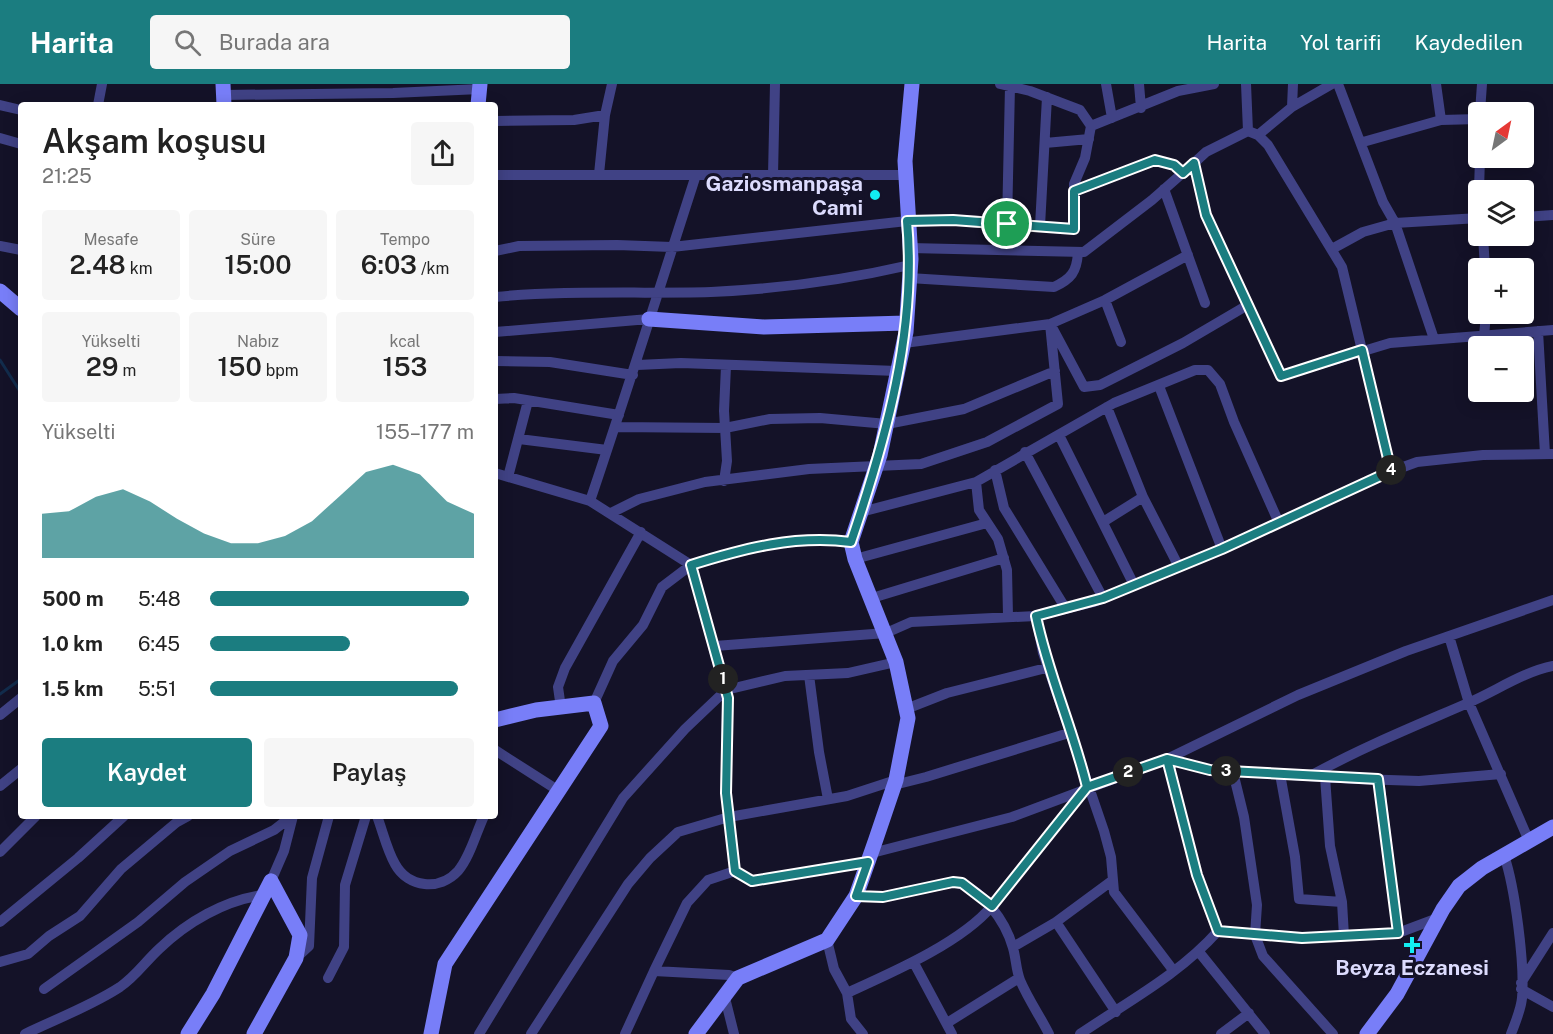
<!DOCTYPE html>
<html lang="tr">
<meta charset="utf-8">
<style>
:root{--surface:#fff;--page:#f6f6f6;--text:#222;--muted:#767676;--accent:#1b7d80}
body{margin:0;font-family:"Public Sans",sans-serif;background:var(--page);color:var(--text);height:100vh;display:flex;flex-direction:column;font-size:22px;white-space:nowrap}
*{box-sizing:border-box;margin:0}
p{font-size:20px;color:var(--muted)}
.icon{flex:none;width:33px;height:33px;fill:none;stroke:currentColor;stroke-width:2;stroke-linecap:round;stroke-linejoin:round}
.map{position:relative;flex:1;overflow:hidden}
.panel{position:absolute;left:18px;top:18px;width:480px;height:717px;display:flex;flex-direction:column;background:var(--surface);border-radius:6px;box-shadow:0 3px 15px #0003}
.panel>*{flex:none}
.needle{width:39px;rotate:33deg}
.buttons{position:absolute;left:1468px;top:18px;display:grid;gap:12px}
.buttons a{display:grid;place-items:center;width:66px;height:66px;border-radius:6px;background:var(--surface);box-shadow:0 3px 15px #0003;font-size:30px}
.pin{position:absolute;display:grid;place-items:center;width:51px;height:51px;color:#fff;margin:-26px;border:3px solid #fff;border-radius:50%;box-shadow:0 2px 6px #0007}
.km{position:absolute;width:30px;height:30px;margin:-15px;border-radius:50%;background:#222;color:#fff;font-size:16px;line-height:30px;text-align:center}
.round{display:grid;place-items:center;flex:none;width:63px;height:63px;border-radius:6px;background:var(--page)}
.head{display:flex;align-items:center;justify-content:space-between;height:102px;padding:0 24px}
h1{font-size:33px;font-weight:600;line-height:45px}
.stats{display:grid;grid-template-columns:repeat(3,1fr);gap:9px;height:102px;padding:6px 24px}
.stats div{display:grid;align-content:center;border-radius:6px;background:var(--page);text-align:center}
.stats b{font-size:26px;font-weight:600}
.stats small{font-size:16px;font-weight:400}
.stats p{font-size:16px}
.chart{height:168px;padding:12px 24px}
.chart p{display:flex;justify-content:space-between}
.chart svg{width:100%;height:108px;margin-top:6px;fill:var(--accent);opacity:.7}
.primary-button{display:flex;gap:12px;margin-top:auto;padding:12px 24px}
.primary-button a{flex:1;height:69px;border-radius:6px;background:var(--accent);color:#fff;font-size:24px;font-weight:600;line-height:69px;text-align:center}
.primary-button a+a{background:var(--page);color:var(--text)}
ul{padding:0 24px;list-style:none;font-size:20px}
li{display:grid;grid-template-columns:96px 72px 1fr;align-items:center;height:45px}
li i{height:15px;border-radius:8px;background:var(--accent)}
header{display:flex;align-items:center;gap:36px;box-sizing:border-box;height:84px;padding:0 30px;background:var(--accent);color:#fff}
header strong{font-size:28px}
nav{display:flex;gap:33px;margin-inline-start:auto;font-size:21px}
.search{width:420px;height:54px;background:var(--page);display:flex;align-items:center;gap:15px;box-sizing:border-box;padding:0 21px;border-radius:6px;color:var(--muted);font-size:22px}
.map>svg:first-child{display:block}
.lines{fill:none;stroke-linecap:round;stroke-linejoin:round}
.stream{stroke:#122c4c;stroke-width:3}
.street{stroke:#404285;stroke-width:10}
.secondary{stroke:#787ef8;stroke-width:15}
.route-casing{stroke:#fff;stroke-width:12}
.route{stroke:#1b7d80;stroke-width:8}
.poi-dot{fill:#12edf2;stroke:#141228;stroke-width:2}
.labels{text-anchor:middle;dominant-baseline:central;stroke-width:6;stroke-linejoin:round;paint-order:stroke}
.poi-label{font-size:21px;font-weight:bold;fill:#dcdbfd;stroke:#141228;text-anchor:end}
</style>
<header>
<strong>Harita</strong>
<div class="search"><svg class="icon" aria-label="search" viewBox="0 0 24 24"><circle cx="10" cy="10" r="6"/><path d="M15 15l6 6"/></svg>Burada ara</div>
<nav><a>Harita</a><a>Yol tarifi</a><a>Kaydedilen</a></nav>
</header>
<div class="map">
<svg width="1553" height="950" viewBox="0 0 1553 950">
<rect width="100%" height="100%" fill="#141228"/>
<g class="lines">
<path class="stream" d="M0 276 21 309
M0 610 21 595"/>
<path class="street" d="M1000 0 1030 7 1080 26 1091 42 1178 7 1214 0
M1106 0 1112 34
M1139 0 1141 24
M1246 0 1248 47 1258 51 1268 61 1342 183 1391 387
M1338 0 1383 118 1395 139 1434 255
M1436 0 1441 36
M223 11 393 9 480 5
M0 21 21 26
M98 21 102 0
M1292 23 1293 0
M1480 28 1482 0
M495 37 574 36 605 31 612 0
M1248 47 1206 68 1194 79 1206 131 1281 292 1390 259 1553 246
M1258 51 1292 23 1332 0
M0 54 21 60
M1363 58 1441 36 1479 35
M1045 59 1089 55
M599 90 605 31
M495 91H905
M773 91 775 0
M1164 105 1205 219
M1479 106 1480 74
M1074 107 1155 76 1174 81 1183 89
M1524 133 1553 131
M1007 140 1010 2
M1040 142 1047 13
M1483 152 1485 184
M0 162 21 166
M910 164 1084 168 1152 116 1194 79
M1332 165 1363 148 1395 139 1479 134
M495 167 519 162 617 161 672 163 907 137 953 136 1074 145V100L1085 74 1091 42
M909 194 1054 203C1071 195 1077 188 1078 168
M495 213C567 206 638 210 711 208 778 205 845 196 910 181
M1105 216 1121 258
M1053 245 1084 303 1100 301 1183 259 1246 222
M1538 247 1545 370
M495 248 649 235
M1484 252 1486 230
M904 259 1050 240 1105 216 1188 171
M495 277 550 278 633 291
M637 281 681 279 897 287
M1159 302 1222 465
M495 315 514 314 619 331
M615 343 725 344 770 335 820 334 887 340 964 325 1055 287
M1059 351 1134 501
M519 355 607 366
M1025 368 1103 514
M995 386 1004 424 1066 525
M495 389 590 417 691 481C745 464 795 451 851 458
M508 393 528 317
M724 397 727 377 724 327 726 282
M976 398 979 426 998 455 1007 486 1008 532
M1143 413 1179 483
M590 417C627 308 661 199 696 91
M861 428 976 398 1114 319 1195 286H1208L1220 300 1234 338 1279 439
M611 429 639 415 705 398 809 385 921 380 987 358 1058 320 1050 240
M1103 438 1143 413 1107 323
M855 475 987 439
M872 514 1004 474
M1036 532 1043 569 1104 747 1111 773 1114 808 1173 886
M1449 552 1469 619 1529 757
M715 562 886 549 911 538 1036 532 1094 518 1222 465 1384 390 1417 378 1483 371 1553 370
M809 591 819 668 828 715
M594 619 613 577 643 541 662 503 691 481 727 614 726 709 735 787 708 796 687 819 654 887
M561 624 558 603 565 584 641 448
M906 625 947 609 1050 583
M0 631 21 614
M495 666 559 707
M1233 688 1244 733 1257 821 1255 851 1263 872 1333 950
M1280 690 1295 773 1299 815 1342 818 1344 852
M1312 691C1363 663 1415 642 1468 619 1496 607 1523 588 1553 582
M1325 693 1330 762 1342 818
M1379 695 1398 849 1438 834
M894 701 926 693 1072 648
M0 702 21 685
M377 732C383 748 387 766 395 780 408 804 440 807 458 787 470 773 476 749 484 732
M0 768 36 732
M872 769 1012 733 1167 675 1298 611 1406 567 1553 516
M1504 771C1515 804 1525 880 1522 914 1521 926 1515 939 1511 950
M735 787 752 797 869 778
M271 797 284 767 293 732
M856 812 883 813 953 798C981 802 1006 838 1013 864 1016 874 1016 886 1020 896 1028 915 1040 932 1049 950
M0 838 78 774 124 732
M1056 838 1116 928
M1398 849 1301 854 1218 847 1197 791 1167 675 1210 686 1359 695 1419 697 1501 690
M827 856 834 885 847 909 851 935 863 950
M1013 863 1056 838 1113 796
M1199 868 1265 950
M296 874 309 862 312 794 329 732
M0 878 28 870 49 852 80 832 121 785 177 738 188 732
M914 879 952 950
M328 894 344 863 345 801 366 732
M1521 899 1553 849
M44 905 138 838 185 798 230 767 274 746 292 732
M1521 905 1553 923
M847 909C891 889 961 859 992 822L1087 703
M724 910 734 950
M947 939 1019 894
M25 950C56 935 91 922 120 903 136 892 145 878 159 865 187 838 225 816 263 811
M479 950 623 714 685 645 726 606 785 592 848 589 896 578
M531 950 628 800 650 774 678 748 729 733 847 712 896 696
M625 950 654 887 729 891 738 894
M1080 950C1127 918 1180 890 1218 847
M1221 950 1249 929"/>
<path class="secondary" d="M223 0 224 21
M478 21 480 0
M0 207 21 225
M649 235 764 243 906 239
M188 950 213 910 271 797
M254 950 296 874 300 851 271 797
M431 950 445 880 601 642 594 619 536 626 495 636
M696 950 738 894 827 856 856 812 876 755 896 696 908 634 896 578 855 475 851 458 880 371 906 248 911 175 905 77 912 0
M1367 950 1397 910 1443 825 1459 802 1482 784 1553 743"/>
</g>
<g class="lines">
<defs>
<path id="route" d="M1007 140 953 136 907 137C917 246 886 355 851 458 795 451 745 464 691 481L728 614 726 709 735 787 752 797 868 778 856 812 883 813 953 798 962 799 992 822 1087 703 1167 675 1197 791 1218 847 1302 854 1398 849 1378 695 1210 686 1167 675 1087 703C1073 645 1048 590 1036 532L1103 514 1222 465 1391 387 1362 266 1281 292 1206 131 1194 79 1183 89 1174 81 1155 76 1074 107V145L1007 140"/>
</defs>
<use href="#route" class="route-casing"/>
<use href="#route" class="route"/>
</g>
<g class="poi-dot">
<circle cx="875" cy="111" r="6"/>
<path d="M1409 852h6v6h6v6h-6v6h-6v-6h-6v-6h6z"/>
</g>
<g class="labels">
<g class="poi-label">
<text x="863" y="99">Gaziosmanpaşa<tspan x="863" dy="24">Cami</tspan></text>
<text x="1412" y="883" text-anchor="middle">Beyza Eczanesi</text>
</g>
</g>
</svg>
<div class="buttons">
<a><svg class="needle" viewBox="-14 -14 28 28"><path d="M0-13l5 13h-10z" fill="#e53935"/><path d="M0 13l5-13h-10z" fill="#767676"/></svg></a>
<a><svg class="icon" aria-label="layers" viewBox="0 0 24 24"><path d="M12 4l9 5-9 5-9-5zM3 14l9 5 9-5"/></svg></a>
<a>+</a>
<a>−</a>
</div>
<div class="pin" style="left:1007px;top:140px;background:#1e9e55"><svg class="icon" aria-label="arrive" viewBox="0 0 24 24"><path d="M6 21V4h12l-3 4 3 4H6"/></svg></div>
<b class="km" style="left:723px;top:595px">1</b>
<b class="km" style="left:1128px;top:688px">2</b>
<b class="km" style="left:1226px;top:687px">3</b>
<b class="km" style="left:1391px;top:386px">4</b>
<section class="panel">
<div class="head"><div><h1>Akşam koşusu</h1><p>21:25</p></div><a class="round"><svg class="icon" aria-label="share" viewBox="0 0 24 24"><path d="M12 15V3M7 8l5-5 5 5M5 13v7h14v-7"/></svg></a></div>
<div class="stats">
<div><p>Mesafe</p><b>2.48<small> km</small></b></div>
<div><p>Süre</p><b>15:00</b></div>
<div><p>Tempo</p><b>6:03<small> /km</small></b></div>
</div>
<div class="stats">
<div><p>Yükselti</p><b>29<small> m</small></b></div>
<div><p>Nabız</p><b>150<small> bpm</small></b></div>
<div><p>kcal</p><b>153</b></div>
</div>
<div class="chart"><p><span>Yükselti</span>155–177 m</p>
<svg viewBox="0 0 160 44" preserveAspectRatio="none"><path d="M0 44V26L10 25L20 19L30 16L40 21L50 28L60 34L70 38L80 38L90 35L100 29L110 19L120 9L130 6L140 10L150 21L160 26V44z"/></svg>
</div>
<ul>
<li><b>500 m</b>5:48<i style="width:98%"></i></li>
<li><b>1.0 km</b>6:45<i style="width:53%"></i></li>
<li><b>1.5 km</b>5:51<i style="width:94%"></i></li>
</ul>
<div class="primary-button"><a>Kaydet</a><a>Paylaş</a></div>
</section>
</div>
